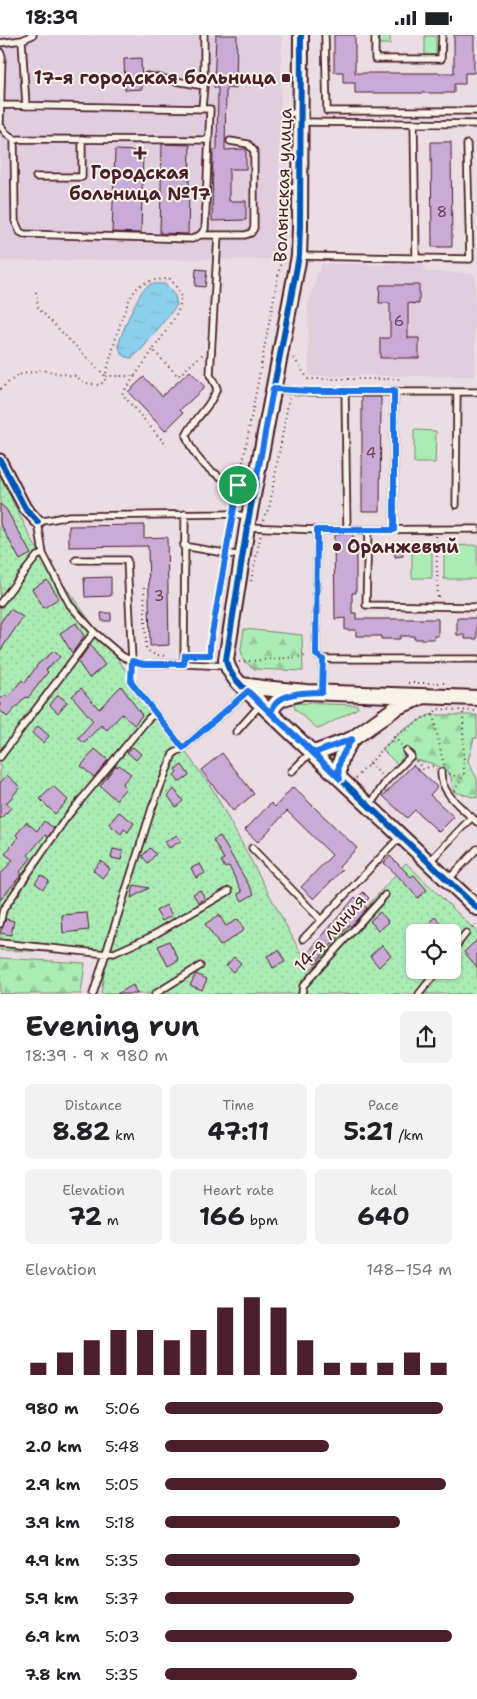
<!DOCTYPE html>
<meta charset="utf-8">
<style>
:root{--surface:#fff;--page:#f2f2f2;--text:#202124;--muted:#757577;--accent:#4a1f2b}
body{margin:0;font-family:"Shantell Sans",sans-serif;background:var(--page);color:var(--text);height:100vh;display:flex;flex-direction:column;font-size:19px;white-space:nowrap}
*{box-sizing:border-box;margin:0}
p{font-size:16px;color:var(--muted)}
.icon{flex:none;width:28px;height:28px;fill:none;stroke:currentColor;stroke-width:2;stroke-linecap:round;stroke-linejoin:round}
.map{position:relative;height:959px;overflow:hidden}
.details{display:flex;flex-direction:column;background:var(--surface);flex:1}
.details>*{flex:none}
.fabs{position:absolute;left:406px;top:889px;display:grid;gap:10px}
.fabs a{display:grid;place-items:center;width:55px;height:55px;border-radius:8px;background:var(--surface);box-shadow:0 1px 4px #0004;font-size:25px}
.pin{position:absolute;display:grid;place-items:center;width:42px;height:42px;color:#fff;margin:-21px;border:2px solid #fff;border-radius:50%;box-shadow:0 1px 5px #0007}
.round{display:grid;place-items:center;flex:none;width:52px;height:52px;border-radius:8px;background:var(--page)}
.summary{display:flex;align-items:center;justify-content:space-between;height:85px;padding:0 25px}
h1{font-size:28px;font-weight:700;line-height:38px}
.figures{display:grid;grid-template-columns:repeat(3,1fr);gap:8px;height:85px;padding:5px 25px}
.figures div{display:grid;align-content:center;border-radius:8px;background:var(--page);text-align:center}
.figures b{font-size:25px;font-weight:700}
.figures small{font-size:14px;font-weight:400}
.figures p{font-size:14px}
.chart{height:140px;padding:10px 25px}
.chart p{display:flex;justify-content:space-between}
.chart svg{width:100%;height:90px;margin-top:5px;stroke:var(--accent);stroke-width:6}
ul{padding:0 25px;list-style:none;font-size:16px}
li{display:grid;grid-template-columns:80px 60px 1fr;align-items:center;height:38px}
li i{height:12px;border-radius:6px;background:var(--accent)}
.status{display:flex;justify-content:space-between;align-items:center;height:35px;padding:0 25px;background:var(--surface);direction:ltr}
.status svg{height:14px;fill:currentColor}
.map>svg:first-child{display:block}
.built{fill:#e0cedf}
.green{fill:#abecb5;stroke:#7a8670}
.forest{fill:url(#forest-firs);stroke:#7a8670}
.garden{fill:url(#garden-dots);stroke:#7a8670;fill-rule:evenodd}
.water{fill:url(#water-ripples);stroke:#70899f}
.building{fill:#caabd7;stroke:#4a1f2b}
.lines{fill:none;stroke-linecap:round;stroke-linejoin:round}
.service-casing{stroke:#4a1f2b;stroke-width:9}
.minor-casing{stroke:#4a1f2b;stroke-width:15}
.tertiary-casing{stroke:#4a1f2b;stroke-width:18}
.path{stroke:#4a1f2b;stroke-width:2;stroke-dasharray:1 4;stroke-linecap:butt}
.service{stroke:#f7f3e8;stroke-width:5.5}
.minor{stroke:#f7f3e8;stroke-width:11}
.tertiary{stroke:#f7f3e8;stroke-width:14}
.cycleway-casing{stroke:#f7f3e8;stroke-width:9}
.cycleway{stroke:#0057b8;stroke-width:6}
.route-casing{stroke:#fff;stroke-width:10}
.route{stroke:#1a73e8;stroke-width:6}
.poi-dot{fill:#4a1f2b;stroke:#f7f3e8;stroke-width:2}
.labels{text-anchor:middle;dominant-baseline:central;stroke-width:4;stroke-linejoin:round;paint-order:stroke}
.number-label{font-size:15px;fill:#6a4256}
.poi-label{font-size:18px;font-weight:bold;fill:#4a1f2b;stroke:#f7f3e8;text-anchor:end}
.street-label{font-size:18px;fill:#4a1f2b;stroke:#f7f3e8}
</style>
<div class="status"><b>18:39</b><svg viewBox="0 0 49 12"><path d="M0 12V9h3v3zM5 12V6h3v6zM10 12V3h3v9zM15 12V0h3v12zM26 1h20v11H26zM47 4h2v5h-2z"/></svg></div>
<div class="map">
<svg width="477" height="959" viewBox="0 0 477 959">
<defs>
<pattern id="forest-firs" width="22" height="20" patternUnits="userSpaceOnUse" patternTransform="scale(1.25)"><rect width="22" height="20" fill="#abecb5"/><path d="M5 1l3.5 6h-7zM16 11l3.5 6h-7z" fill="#95ca9c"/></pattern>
<pattern id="garden-dots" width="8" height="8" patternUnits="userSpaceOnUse" patternTransform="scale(1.25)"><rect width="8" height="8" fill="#abecb5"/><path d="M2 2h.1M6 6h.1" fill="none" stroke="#95ca9c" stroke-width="1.8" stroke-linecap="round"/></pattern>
<pattern id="water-ripples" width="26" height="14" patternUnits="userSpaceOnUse" patternTransform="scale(1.25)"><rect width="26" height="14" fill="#8acfec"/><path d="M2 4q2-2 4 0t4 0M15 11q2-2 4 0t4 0" fill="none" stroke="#79b1cb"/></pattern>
</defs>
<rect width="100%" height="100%" fill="#eadde3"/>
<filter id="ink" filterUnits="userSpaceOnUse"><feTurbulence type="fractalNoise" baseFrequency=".02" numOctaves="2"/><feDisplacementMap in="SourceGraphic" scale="10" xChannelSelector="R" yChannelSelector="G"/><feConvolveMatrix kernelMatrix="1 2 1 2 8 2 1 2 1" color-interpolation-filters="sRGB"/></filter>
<g filter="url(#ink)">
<path class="built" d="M0 0H282L278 224 0 226Z
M321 229H424L425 237 472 238 475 240V341H309L308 268Z"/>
<path class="green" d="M379 0H390V9H379Z
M425 1H436V20H425Z
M414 395 436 396 435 428H414Z
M477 510V544H444V511Z
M412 514H432V543H412Z
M296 668 357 670 358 673 321 693H317L295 674 294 670Z"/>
<path class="forest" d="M244 594 302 600 303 636 255 634 243 625 241 614Z
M429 680H477V703H474L468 726 477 744V763L454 757 450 738 431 728 410 724 399 731 382 714 403 695Z
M0 923 85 928 81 959H0Z"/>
<path class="garden" d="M0 441 34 509 213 755 310 935 406 828 477 897V959H101L107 919 0 915ZM415 898H452V935H415Z"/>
<path class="water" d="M150 249H165L175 261 177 270 142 314 132 323C125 323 120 319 119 311 118 304 138 260 144 254 145 253 150 250 150 249Z"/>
<path class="building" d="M216 0H237L236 54 226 53 225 115 246 114V134H229V166H246V185L212 186 213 115H217L218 53H214Z
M334 0H355V38H454V0H474V38H465V49H454V58H355V48H343V37H334Z
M141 23 142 54 125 55 124 24Z
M431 107H451L452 212H432Z
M162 109 190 110 188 199 160 198Z
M115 115 143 116 141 198 112 197Z
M196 234 207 235 205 252 195 251Z
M380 250H419V269L408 268V303H419V323H380V303H390V268H379Z
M190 336 205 352 180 375 183 378 165 396 128 357 144 342 162 361Z
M362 362H381L380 476H362Z
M0 469 6 474 31 519 20 525 0 488Z
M144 490V503L167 502 169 610 150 611 148 511 69 512V491Z
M353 499V504H356V558H352V578H356V584H438V601H434V604H414V601H400V604H381V601H356V595H345V583L335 584 334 500Z
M392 508H402L403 521 395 522V518H392Z
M111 542V561L85 562 84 543Z
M47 545 59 563 44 573 32 554Z
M10 574 23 582 0 616V588Z
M101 578H111V586H102Z
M457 583H477V604H465V600H457Z
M76 588 84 601 72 618 60 598Z
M90 610 105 630 89 643 78 627Z
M54 616 60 622 46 635 48 637 28 663 26 662 7 682 0 675V665L5 660 8 662 22 645 25 648 38 629Z
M121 651 142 680 134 690 122 679 107 695 101 690 84 708 78 703 93 686 72 661 81 653 99 674Z
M58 660 67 667 58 678 50 670Z
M38 691 49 701 43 708 32 698Z
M133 712 141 719 136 725 127 717Z
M95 714 108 725 94 742 81 731Z
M222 718 254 759 233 776 201 735Z
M116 730 117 732 119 730 131 739 122 749 126 753 116 765 100 751Z
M182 730 189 740 179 747 174 740 177 737 175 734Z
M413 730 437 752 430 760 454 782 439 797 415 775 407 783 383 761Z
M7 740 20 752 6 769 11 773 0 784V748Z
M53 751 68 765 55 779 40 764Z
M293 752 357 813 339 832 342 835 314 864 301 852 332 820 287 776 258 807 245 795 271 768 275 772Z
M174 754 183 766 176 772 168 761Z
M119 777 134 788 128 797 124 794 121 799 109 789Z
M44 786 54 793 48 802 45 800 28 820 31 823 20 837 22 839 0 865V840L13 825 5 819 18 802 16 800 26 787 37 796Z
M177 800 181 806 169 813 165 807Z
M220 801 254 859 242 866 238 859 242 857 229 831 225 833 221 826 224 824 213 805Z
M150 813 156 819 148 828 142 821Z
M113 814 123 816 121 825 111 823Z
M390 821 411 842 414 840 427 855 418 863 396 839 384 828Z
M101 826 110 834 102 843 93 835Z
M200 829 205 838 196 843 191 833Z
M41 840 49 846 43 854 35 848Z
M134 850 149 853 131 863Z
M200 855 205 863 198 867 193 859Z
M363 857 369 863 363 870 367 873 351 891 349 890 315 928 306 920 355 862 357 864Z
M166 870 172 880 162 886 156 876Z
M380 877 389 887 379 896 370 886Z
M87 878 89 895 63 898 62 880Z
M219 880 226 891 238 884 244 895 220 911 205 889Z
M435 882 446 894 442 898H432L426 891Z
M6 884 14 886 11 900 0 898Z
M477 905V932L464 917Z
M169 906 179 925 168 931 158 911Z
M382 910 391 920 379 932 370 921Z
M279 915 285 927 273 933 267 921Z
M234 922 241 928 233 937 226 931Z
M196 939 207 944 202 955 190 950Z
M133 950 137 959H117Z"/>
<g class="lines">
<defs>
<path id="service" d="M325 0 327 76H477
M375 0V24H441L442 0
M22 5 26 71
M0 8 22 5 33 0
M0 17 2 21 0 90 6 98 14 104 208 105
M147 41 204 51V0
M0 70 210 74 205 194 200 200 192 204 24 199 20 197 15 186 14 104
M202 73 204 51
M290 78H301
M302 87 477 89
M414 90 416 223
M36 142H82V104
M288 152H301
M200 200H245L251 198 254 193V116L248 109 230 106
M218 200 210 340 217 353C211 372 195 382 186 401 197 432 223 448 255 453
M299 221 470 224 467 109
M274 354 311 357H477
M345 356 347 495
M394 356V495
M456 470 457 358
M247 492 317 495 477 494
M317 495 316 620 323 624H477
M368 495 366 570 477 572
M183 511 242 521
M76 525H127L132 626 144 629H184L227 631
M0 568 37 521 43 519
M132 626 122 621 94 597 70 570 43 519 38 487 69 481 233 479 249 482
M184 629 185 479
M131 647 183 713
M322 656 323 624
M236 697 261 669
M0 722 94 597
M291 737 305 723 312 719
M441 737C440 758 463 774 477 787
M370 770 387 745 411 721 406 716
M252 813 321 885
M429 827 472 782
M448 845 477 814
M0 889 3 875 66 783 148 684 155 678
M303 904 400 802
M0 908 107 919
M452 916 466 898
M107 917 114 918 150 902 229 856
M93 959 152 773 173 719 183 713 247 657
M155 959 200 931
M302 959 303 951 385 860
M419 959 438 935"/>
<path id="minor" d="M0 425 25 473 38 487"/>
<path id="tertiary" d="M301 0 300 191 299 221 247 492 226 625C229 643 249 657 261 669L477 873
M242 650 262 653 306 657 477 663
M271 678C275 664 285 662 298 659
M314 718 352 704 397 672 420 663
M340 744C336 729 344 717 352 704"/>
</defs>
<use href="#service" class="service-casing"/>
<use href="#minor" class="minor-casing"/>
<use href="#tertiary" class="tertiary-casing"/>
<path class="path" d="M36 257 38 273 105 341C113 318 122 270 137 253 144 245 160 244 170 244 175 250 181 257 181 265 180 280 161 302 153 315L178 341 204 318
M294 323 308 344H399
M135 341 153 315
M0 354 18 340 41 335 75 341 86 348 99 350 105 346V341H135L122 359 167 411
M240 442 281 225 287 159
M234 472 237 457
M264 485 265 478 269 474 289 363
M436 501 438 564
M227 511 231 486
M251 546 261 499
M144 552 146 612C150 620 157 620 166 621
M190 620H210
M211 622 209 610 225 526
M239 627 308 621
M408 648H445
M433 680 444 731
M394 702 401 710
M416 726 423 734 433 731 436 734
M369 729 382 740
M449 739 455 741 464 740
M356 743 394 702 423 683 433 680 437 674 477 676
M454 756 464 740 463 676
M472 892 475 889 477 891"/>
<use href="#service" class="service"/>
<use href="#minor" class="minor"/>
<use href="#tertiary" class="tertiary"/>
<defs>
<path id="cycleway" d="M301 0 300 191 299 221 247 492 226 625C229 643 249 657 261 669L477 873
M0 425 25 473 38 487"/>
</defs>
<use href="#cycleway" class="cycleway-casing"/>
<use href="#cycleway" class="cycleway"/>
</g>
</g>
<g class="lines" filter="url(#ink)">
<defs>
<path id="route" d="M238 450 210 610V620H185L184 629H144L132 626 131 647 183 713 248 656C278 686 310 714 340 744 335 729 344 717 352 704L314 718 271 678C276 657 304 657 322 657L323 624 316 620 317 495H394V356H311L273 354 255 453 238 450"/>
</defs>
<use href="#route" class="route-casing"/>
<use href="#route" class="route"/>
</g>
<g class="poi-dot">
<rect x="281" y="38" width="10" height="10" rx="2.5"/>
<path d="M137.5 110.5h5v5h5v5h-5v5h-5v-5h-5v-5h5z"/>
<circle cx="337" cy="512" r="5"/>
</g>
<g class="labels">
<g class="number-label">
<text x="442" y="177">8</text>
<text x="399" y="286">6</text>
<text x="371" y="418">4</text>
<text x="159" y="561">3</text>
</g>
<g class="poi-label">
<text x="276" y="43">17-я городская больница</text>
<text x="140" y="138" text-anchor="middle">Городская<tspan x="140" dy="21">больница №17</tspan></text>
<text x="347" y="512" text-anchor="start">Оранжевый</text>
</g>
<g class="street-label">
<text transform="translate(283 150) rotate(-88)">Волынская улица</text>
<text transform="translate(330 898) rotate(-48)">14-я линия</text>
</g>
</g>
</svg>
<div class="fabs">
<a><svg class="icon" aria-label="locate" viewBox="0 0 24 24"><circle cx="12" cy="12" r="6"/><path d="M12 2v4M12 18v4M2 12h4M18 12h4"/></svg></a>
</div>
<div class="pin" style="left:238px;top:450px;background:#1e9e55"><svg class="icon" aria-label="arrive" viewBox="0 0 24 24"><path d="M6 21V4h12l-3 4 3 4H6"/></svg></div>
</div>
<section class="details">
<div class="summary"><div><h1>Evening run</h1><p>18:39 · 9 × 980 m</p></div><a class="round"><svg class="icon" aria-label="share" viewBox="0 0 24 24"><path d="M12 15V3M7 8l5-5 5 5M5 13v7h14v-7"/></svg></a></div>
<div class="figures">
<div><p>Distance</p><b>8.82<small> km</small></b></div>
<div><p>Time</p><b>47:11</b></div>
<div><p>Pace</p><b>5:21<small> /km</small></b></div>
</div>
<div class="figures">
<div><p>Elevation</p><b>72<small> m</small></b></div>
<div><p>Heart rate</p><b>166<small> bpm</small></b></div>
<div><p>kcal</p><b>640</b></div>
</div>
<div class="chart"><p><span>Elevation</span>148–154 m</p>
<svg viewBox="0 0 160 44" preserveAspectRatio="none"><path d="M5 44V38M15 44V33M25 44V27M35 44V22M45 44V22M55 44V27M65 44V22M75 44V11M85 44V6M95 44V11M105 44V27M115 44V38M125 44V38M135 44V38M145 44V33M155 44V38"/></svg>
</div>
<ul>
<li><b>980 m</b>5:06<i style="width:97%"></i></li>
<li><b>2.0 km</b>5:48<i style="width:57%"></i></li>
<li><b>2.9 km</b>5:05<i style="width:98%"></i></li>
<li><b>3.9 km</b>5:18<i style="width:82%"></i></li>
<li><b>4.9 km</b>5:35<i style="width:68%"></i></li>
<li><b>5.9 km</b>5:37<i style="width:66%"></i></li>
<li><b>6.9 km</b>5:03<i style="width:100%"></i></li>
<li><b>7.8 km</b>5:35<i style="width:67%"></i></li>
</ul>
</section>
